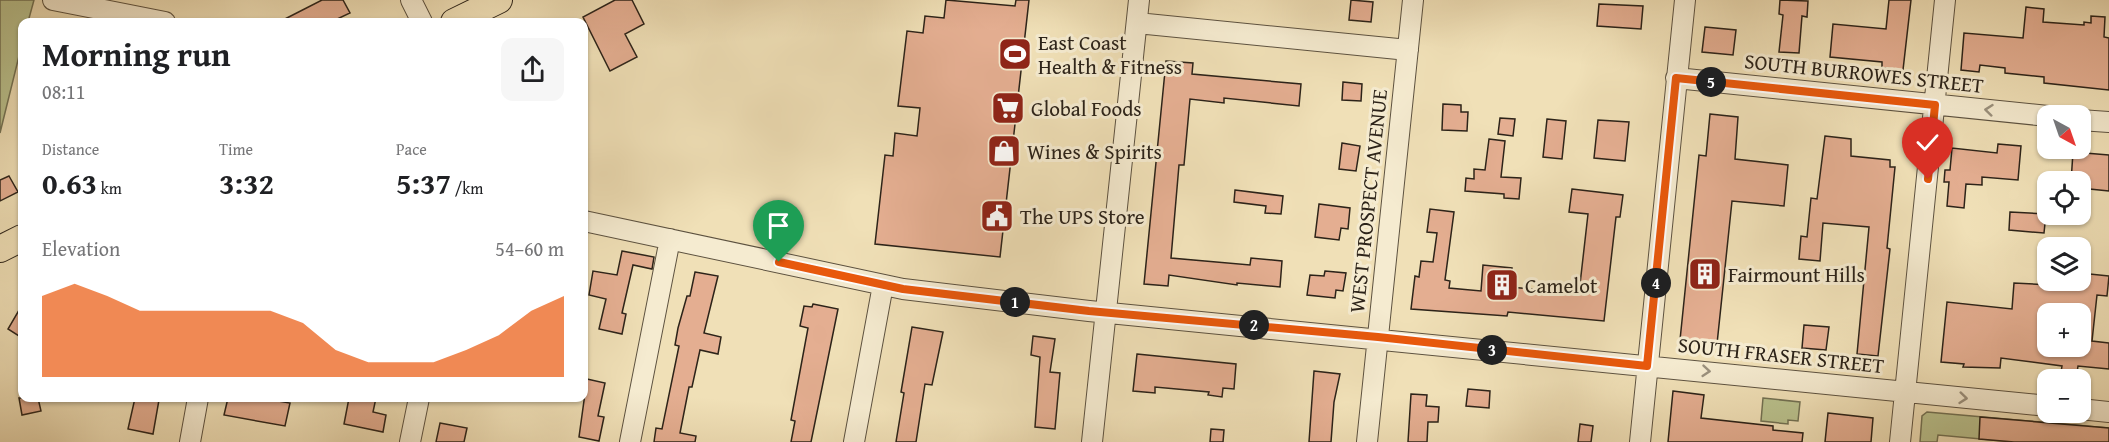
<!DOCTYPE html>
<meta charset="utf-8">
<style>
:root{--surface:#fff;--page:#f6f6f6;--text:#202124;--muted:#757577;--accent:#ea580c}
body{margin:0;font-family:"Gentium Book Plus",serif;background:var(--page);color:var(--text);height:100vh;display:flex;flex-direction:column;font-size:22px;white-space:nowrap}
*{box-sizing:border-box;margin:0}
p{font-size:20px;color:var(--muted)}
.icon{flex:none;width:33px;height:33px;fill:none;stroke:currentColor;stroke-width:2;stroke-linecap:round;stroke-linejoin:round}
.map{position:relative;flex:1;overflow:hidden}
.drawer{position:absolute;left:18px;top:18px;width:570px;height:384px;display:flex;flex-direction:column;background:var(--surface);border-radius:12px;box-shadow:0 2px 4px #0004}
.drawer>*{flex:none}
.needle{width:39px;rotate:140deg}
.buttons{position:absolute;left:2037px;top:105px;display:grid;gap:12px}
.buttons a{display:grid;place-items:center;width:54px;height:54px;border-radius:12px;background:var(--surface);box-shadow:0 2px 4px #0004;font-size:30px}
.pin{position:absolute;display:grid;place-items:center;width:51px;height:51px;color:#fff;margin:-62px -26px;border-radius:50% 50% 50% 0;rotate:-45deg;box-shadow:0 0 6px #0007}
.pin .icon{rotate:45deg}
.km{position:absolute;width:30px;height:30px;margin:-15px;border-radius:50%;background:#222;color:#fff;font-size:16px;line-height:30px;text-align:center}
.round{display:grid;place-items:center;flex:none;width:63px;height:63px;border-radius:12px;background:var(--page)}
.headline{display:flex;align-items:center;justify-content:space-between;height:102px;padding:0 24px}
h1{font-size:33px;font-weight:800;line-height:45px}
.metrics{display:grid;grid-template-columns:repeat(3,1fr);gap:9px;height:102px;padding:6px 24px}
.metrics div{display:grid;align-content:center}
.metrics b{font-size:30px;font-weight:800}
.metrics small{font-size:16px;font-weight:400}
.metrics p{font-size:16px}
.chart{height:168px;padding:12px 24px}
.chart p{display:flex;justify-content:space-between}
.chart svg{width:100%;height:108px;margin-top:6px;fill:var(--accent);opacity:.7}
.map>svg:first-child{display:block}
.green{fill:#bac28e;stroke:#737254;stroke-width:1.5}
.building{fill:#e4ae91;stroke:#2c2319;stroke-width:1.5;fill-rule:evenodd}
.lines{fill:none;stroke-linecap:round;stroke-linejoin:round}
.minor-casing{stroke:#5d5240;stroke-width:22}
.major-casing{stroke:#2c2319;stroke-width:28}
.minor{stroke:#f5ebd0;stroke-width:20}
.major{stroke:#f0e0b7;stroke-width:26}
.oneway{stroke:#9b917e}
.route-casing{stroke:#fff;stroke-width:12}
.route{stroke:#ea580c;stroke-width:8}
.labels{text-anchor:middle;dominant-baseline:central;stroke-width:6;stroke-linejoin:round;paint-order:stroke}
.poi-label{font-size:21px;fill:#2c2319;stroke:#f5ebd0;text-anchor:start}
.street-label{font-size:21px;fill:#2c2319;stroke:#f5ebd0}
</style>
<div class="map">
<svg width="2109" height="442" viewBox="0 0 2109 442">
<rect width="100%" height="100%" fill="#f0e0b7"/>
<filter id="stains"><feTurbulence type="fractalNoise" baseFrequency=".00333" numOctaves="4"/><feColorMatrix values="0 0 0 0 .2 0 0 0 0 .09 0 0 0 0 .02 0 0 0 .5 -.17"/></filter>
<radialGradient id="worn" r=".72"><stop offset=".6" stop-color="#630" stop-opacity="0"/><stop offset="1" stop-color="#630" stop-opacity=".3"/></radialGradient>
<path class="green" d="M0 0H34L28 22H22V44L0 133Z
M1763 398 1800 402 1798 421 1788 420V424L1761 421Z
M1927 412 2109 428V442H2014L1938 435 1937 442H1920L1922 416Z"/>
<path class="building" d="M322 0H343L350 13 331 22H279Z
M615 0H632L644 24 625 34 637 57 610 71 583 17Z
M946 0 1015 6 1016 0H1029L1000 257 875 244 885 155 893 156 895 133 917 136 920 108 898 106 907 31 923 33 925 16 944 18Z
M1351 0 1373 2 1371 22 1349 20Z
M1780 0 1808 1 1807 17 1802 16 1799 53 1779 52 1783 15 1779 14Z
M1889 0H1911L1903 70 1882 68V62L1830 57 1833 24 1886 29Z
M1599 4 1643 6 1641 29 1597 26Z
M2026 7 2044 9 2043 22 2084 25V22L2091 23V16L2105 17 2104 37 2109 38V90L2044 83V77L2005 73V68L1980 65 1979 72 1961 70 1964 33 2023 38Z
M1705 27 1736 30 1733 55 1702 52Z
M1166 61 1193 63 1192 74 1301 84 1299 106 1224 98V103L1190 99 1184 165H1179L1171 258 1250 265 1251 258 1282 261 1280 287 1237 283V285L1169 275 1168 286 1144 284Z
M1343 82 1362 84 1361 101 1342 100Z
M1443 104 1461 105V112H1468L1467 131 1442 130Z
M1710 114 1738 117 1735 159 1788 165 1784 206 1732 201 1717 344 1680 340 1699 155 1706 156Z
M1500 118 1515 119 1513 136 1498 134Z
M1547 119 1566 121 1562 159 1543 157Z
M1598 120 1629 122 1625 161 1594 158Z
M1825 136 1851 139V156L1890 160V167H1895L1887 248 1890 249 1878 356 1857 354 1869 227 1823 223 1820 261 1799 259 1801 236 1807 237 1811 198 1817 199Z
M1489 139 1505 141 1501 177 1521 178 1519 199 1504 198V194L1465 191 1466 178 1474 179V169L1485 170Z
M1342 143 1360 146 1356 171 1339 169Z
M1998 144 2021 146 2018 180 1982 177V185L1966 184 1964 208 1947 206 1949 182H1944L1945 170H1950L1952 148 1997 153Z
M2073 152 2109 155V191L2080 188V182H2071Z
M9 176 18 192 0 201V180Z
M1572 189 1623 195 1620 217H1616L1604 321 1508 312 1507 316 1411 309 1415 276 1419 277 1421 261 1433 262 1437 233 1427 232 1430 209 1454 212 1445 280 1450 281 1449 288 1481 291 1483 265 1512 268 1510 287 1579 293 1588 214 1569 212Z
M1235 190 1283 196 1281 214 1265 213 1266 206 1234 202Z
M1319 204 1350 208 1348 229 1341 228 1339 240 1315 237Z
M2010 212 2046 214 2044 233 2009 230Z
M622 251 654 257 652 269 633 265 622 313 626 314 622 334 599 329 606 299 589 295 593 271 617 275Z
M1325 271 1346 273 1343 291 1336 290 1335 298 1307 295 1310 275 1324 276Z
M695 272 718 276 704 333 721 337 718 354 700 350 692 387H689L680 433 696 436 695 442H654L656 428 662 429 679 346 675 345 678 328 687 296H690Z
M2080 273 2109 276 2107 296 2097 295 2092 341 2109 343V369L2078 366 2077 373 2061 372 2062 366 2001 358 2000 368 1963 367 1964 364 1941 362 1947 302 2012 309 2014 283 2068 286 2069 280H2080ZM2048 314H2080V346H2041Z
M813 304 838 309 811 442H791L795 421 791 420 808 328 800 326 804 306 812 307Z
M22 305V338L8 329Z
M1804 325 1829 327 1826 350 1802 348Z
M912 327 943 332 932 385 925 384 916 442H896L904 393 901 392Z
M1033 336 1055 339 1050 372 1060 373 1055 429 1035 427 1040 357 1031 355Z
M1137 354 1236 364 1234 389 1223 388 1222 397 1208 395 1209 392 1155 387V393L1133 391Z
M1314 371 1340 374 1334 402 1331 442H1309Z
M587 379 605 383 598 416 604 417 599 441 579 437Z
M1468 389 1490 391 1489 408 1466 406Z
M1673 391 1704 395 1701 418 1773 426V430L1803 433 1802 442H1668Z
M1411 394 1427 395 1426 406 1439 407 1438 422H1428L1427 442H1408Z
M19 398H38L41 411 22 415Z
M135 398 159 400 153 434 128 429Z
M228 398H260L290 403 285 426 224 415Z
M349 398H376L373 412 386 415 383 432 344 424Z
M1828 413 1873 418 1871 442H1825Z
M1980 417 2109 428V442H2014L1979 439Z
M440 423 467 428 464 442H436Z
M1580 424 1593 426 1591 442H1578Z
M1211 429 1224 430 1223 442H1210Z"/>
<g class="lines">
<defs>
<path id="minor" d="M53 0 165 22
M411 0 422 22
M1137 23 1408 50
M1676 78 2048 116
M2080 120 2109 122
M584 221 903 289 1089 311 2048 406
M2080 409 2109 412
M190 442 198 398
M410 442 419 398
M630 442 670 239
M854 442 883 285
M1092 442 1139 0
M1367 442 1413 0
M1640 442 1685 0
M1900 442 1945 0"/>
<path id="major" d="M454 22 499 0
M0 249 22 238"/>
</defs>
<use href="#minor" class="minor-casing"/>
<use href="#major" class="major-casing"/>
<use href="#minor" class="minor"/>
<use href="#major" class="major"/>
</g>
<defs><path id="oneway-chevron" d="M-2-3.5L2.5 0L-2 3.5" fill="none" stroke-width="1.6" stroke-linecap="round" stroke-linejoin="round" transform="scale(1.5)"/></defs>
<g class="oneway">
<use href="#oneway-chevron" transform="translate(1989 110) rotate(-174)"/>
<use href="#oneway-chevron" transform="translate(1706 371) rotate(5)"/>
<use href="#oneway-chevron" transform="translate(1963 398) rotate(6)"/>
</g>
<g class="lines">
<defs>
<path id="route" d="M779 262 903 289 1089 311 1378 337 1647 366 1676 78 1935 105 1928 179"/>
</defs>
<use href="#route" class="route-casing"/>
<use href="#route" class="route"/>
</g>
<defs>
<symbol id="stadium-square" viewBox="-11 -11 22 22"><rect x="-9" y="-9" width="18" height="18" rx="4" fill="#8f2418" stroke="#f5ebd0"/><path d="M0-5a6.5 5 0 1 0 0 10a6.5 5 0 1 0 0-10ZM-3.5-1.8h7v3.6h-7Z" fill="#fff"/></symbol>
<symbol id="supermarket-square" viewBox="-11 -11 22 22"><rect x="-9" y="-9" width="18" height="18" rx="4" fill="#8f2418" stroke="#f5ebd0"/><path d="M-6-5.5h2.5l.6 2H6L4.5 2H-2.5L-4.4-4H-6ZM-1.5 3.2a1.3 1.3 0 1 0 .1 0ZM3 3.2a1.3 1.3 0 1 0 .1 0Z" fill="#fff"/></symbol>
<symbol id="shop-square" viewBox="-11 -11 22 22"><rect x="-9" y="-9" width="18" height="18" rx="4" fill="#8f2418" stroke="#f5ebd0"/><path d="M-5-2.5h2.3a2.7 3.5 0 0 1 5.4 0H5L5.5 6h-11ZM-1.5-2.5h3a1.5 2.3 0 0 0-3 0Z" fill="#fff"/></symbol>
<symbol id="civic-square" viewBox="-11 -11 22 22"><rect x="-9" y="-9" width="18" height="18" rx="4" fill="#8f2418" stroke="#f5ebd0"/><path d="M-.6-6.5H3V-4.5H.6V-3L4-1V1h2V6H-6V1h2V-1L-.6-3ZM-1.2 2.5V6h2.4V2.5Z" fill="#fff"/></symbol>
<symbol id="building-square" viewBox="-11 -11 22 22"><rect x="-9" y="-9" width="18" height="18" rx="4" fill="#8f2418" stroke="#f5ebd0"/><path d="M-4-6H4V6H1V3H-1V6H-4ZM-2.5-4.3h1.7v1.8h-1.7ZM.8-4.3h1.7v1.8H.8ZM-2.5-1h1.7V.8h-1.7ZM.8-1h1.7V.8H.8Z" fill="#fff"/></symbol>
</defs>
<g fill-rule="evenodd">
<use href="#stadium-square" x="996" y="35" width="38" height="38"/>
<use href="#supermarket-square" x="989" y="89" width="38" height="38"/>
<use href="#shop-square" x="985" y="132" width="38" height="38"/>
<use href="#civic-square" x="978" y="197" width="38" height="38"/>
<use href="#building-square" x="1686" y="255" width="38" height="38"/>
<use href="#building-square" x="1483" y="266" width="38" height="38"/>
</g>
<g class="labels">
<g class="poi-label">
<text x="1038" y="42">East Coast<tspan x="1038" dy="24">Health &amp; Fitness</tspan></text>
<text x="1031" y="108">Global Foods</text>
<text x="1027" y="151">Wines &amp; Spirits</text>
<text x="1020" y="216">The UPS Store</text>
<text x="1728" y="274">Fairmount Hills</text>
<text x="1525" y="285">Camelot</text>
</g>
<g class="street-label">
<text transform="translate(1864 73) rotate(6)">SOUTH BURROWES STREET</text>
<text transform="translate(1368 201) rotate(-84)">WEST PROSPECT AVENUE</text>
<text transform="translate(1781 355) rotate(6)">SOUTH FRASER STREET</text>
</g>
</g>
<rect width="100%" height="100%" filter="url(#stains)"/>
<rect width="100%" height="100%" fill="url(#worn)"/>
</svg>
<div class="buttons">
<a><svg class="needle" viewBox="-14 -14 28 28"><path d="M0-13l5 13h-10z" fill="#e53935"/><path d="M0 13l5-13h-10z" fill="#757577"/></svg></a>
<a><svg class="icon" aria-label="locate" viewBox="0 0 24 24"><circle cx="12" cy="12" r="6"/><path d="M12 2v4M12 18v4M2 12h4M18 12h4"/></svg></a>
<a><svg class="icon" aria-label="layers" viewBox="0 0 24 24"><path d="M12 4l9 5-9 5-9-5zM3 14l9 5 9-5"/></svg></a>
<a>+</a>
<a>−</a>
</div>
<div class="pin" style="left:779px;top:262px;background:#1e9e55"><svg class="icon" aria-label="arrive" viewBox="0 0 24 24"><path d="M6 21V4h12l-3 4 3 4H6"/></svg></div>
<div class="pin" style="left:1928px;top:179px;background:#d93025"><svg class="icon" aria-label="check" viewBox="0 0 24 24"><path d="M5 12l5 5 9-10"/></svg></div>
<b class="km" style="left:1015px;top:302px">1</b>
<b class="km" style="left:1254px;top:325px">2</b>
<b class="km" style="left:1492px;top:350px">3</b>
<b class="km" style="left:1656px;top:283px">4</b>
<b class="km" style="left:1711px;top:82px">5</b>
<section class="drawer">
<div class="headline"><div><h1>Morning run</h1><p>08:11</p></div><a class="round"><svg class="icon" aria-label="share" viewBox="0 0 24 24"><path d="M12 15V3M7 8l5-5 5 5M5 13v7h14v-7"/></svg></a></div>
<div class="metrics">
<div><p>Distance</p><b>0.63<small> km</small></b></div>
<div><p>Time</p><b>3:32</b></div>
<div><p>Pace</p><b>5:37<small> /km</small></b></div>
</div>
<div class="chart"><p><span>Elevation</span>54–60 m</p>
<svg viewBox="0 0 160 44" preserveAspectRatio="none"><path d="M0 44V11L10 6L20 11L30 17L40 17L50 17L60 17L70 17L80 22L90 33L100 38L110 38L120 38L130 33L140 27L150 17L160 11V44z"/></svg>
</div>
</section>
</div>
